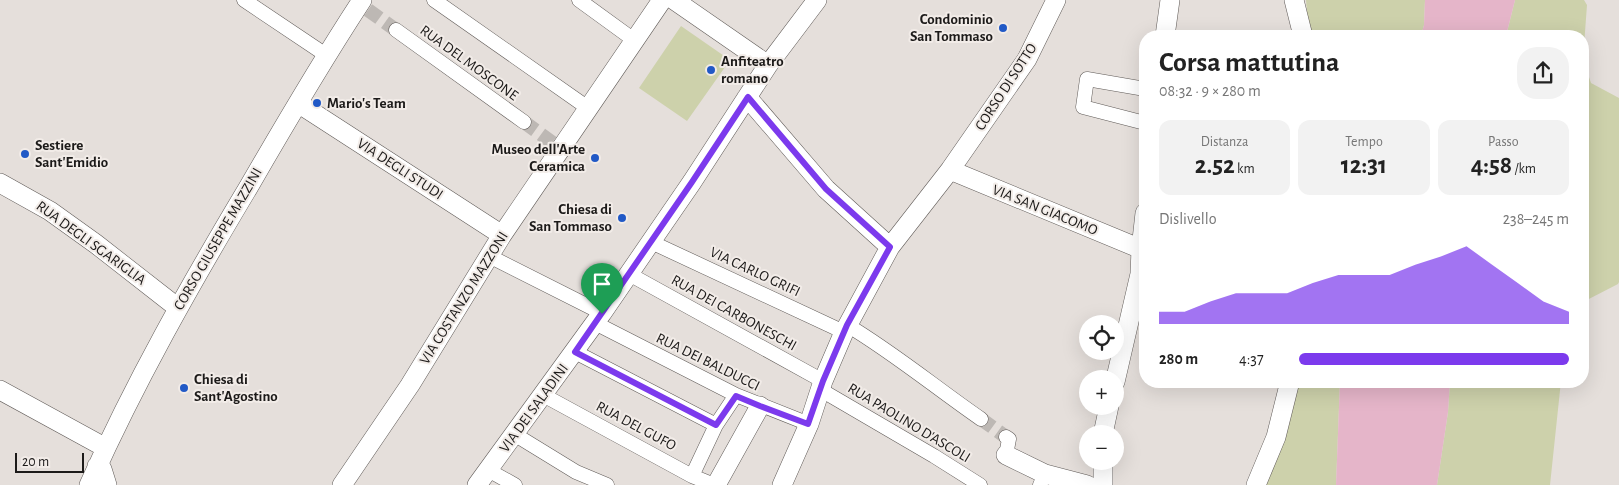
<!DOCTYPE html>
<html lang="it">
<meta charset="utf-8">
<style>
:root{--surface:#fff;--page:#f2f2f2;--text:#222;--muted:#767676;--accent:#7c3aed}
body{margin:0;font-family:"Alegreya Sans",sans-serif;background:var(--page);color:var(--text);height:100vh;display:flex;flex-direction:column;font-size:19px;white-space:nowrap}
*{box-sizing:border-box;margin:0}
p{font-size:16px;color:var(--muted)}
.icon{flex:none;width:28px;height:28px;fill:none;stroke:currentColor;stroke-width:2;stroke-linecap:round;stroke-linejoin:round}
.map{position:relative;flex:1;overflow:hidden}
.panel{position:absolute;left:1139px;top:30px;width:450px;height:358px;display:flex;flex-direction:column;background:var(--surface);border-radius:20px;box-shadow:0 5px 20px #0002}
.panel>*{flex:none}
.tools{position:absolute;left:1079px;top:315px;display:grid;gap:10px}
.tools a{display:grid;place-items:center;width:45px;height:45px;border-radius:50%;background:var(--surface);box-shadow:0 5px 20px #0002;font-size:25px}
.scale{position:absolute;left:15px;bottom:12px;width:69px;box-sizing:border-box;padding-left:5px;border:2px solid #1c1a19;border-top:0;font-size:14px;line-height:18px;white-space:nowrap;color:#1c1a19;-webkit-text-stroke:4px #f2ece8;paint-order:stroke}
.pin{position:absolute;display:grid;place-items:center;width:42px;height:42px;color:#fff;margin:-51px -21px;border-radius:50% 50% 50% 0;rotate:-45deg;box-shadow:0 0 5px #0007}
.pin .icon{rotate:45deg}
.round{display:grid;place-items:center;flex:none;width:52px;height:52px;border-radius:20px;background:var(--page)}
.summary{display:flex;align-items:center;justify-content:space-between;height:85px;padding:0 20px}
h1{font-size:28px;font-weight:700;line-height:38px}
.metrics{display:grid;grid-template-columns:repeat(3,1fr);gap:8px;height:85px;padding:5px 20px}
.metrics div{display:grid;align-content:center;border-radius:12px;background:var(--page);text-align:center}
.metrics b{font-size:25px;font-weight:700}
.metrics small{font-size:14px;font-weight:400}
.metrics p{font-size:14px}
.chart{height:140px;padding:10px 20px}
.chart p{display:flex;justify-content:space-between}
.chart svg{width:100%;height:90px;margin-top:5px;fill:var(--accent);opacity:.7}
ul{padding:0 20px;list-style:none;font-size:16px}
li{display:grid;grid-template-columns:80px 60px 1fr;align-items:center;height:38px}
li i{height:12px;border-radius:6px;background:var(--accent)}
.map>svg:first-child{display:block}
.green{fill:#cdd1ab}
.water{fill:#e5b5c9}
.lines{fill:none;stroke-linecap:round;stroke-linejoin:round}
.pedestrian-tunnel{stroke:#bdb8b4;stroke-width:14;stroke-dasharray:14 7;stroke-linecap:butt}
.pedestrian-casing{stroke:#605b58;stroke-width:15}
.minor-casing{stroke:#605b58;stroke-width:20}
.pedestrian{stroke:#fff;stroke-width:14}
.minor{stroke:#fff;stroke-width:19}
.route-casing{stroke:#fff;stroke-width:10}
.route{stroke:#7c3aed;stroke-width:6}
.poi-dot{fill:#2159c6;stroke:#f2ece8;stroke-width:2}
.labels{text-anchor:middle;dominant-baseline:central;stroke-width:4;stroke-linejoin:round;paint-order:stroke}
.poi-label{font-size:15px;font-weight:bold;fill:#1c1a19;stroke:#f2ece8;text-anchor:start}
.street-label{font-size:15px;fill:#1c1a19;stroke:#f2ece8}
</style>
<div class="map">
<svg width="1619" height="485" viewBox="0 0 1619 485">
<rect width="100%" height="100%" fill="#e5dfdb"/>
<path class="green" d="M1306 0H1425L1424 25 1421 36H1309Z
M1515 0H1584L1587 5 1583 59 1591 83 1619 98V282L1618 284 1583 302 1582 36H1506Z
M681 26 730 60 687 121 639 88Z
M1288 381H1340L1336 485H1259Z
M1450 381H1561L1550 485H1437L1448 412Z"/>
<path class="water" d="M1425 0H1515L1506 36H1421L1424 25Z
M1340 381H1450L1448 412 1437 485H1336Z"/>
<g class="lines">
<path class="pedestrian-tunnel" d="M368 10 396 30
M524 122 557 146
M981 419 1006 437"/>
<defs>
<path id="pedestrian" d="M244 0 326 55
M434 0 588 108
M579 0 634 40
M396 30 524 122
M1145 89 1087 79 1083 107 1145 123
M651 242 844 332
M489 256 602 313
M629 274 823 381
M595 323 736 395 809 424
M847 325C894 353 936 388 981 419
M575 352 716 425
M821 390 934 456 980 485
M543 395 692 476 714 485
M514 434 576 472 607 485
M1006 455 1009 439 1006 437
M488 470 515 485
M692 476 716 425 736 395
M1040 485 1045 474"/>
<path id="minor" d="M674 0 768 65
M1294 0 1303 36
M1165 36 1170 0
M747 97 826 189 890 247
M298 103 502 235
M950 170 1141 249
M0 183 50 211 96 244 178 308
M1115 382 1140 274 1141 249 1145 213
M0 390 106 448
M1103 434 1109 406
M1006 455 1045 474 1087 485
M1103 461V485
M97 466 102 469 107 485
M89 485C135 382 190 285 248 188 285 124 322 61 362 0
M342 485 410 385 502 235 662 0
M477 485 602 313 692 182 768 65 817 0
M716 485 760 406
M782 485 809 424 823 381 844 332 890 247 950 170 1027 59 1056 0
M1256 485 1276 437 1290 381"/>
</defs>
<use href="#pedestrian" class="pedestrian-casing"/>
<use href="#minor" class="minor-casing"/>
<use href="#pedestrian" class="pedestrian"/>
<use href="#minor" class="minor"/>
</g>
<g class="lines">
<defs>
<path id="route" d="M748 97 826 189 890 247 847 325 823 381 808 424 760 406 736 396 716 425 575 352 692 182Z"/>
</defs>
<use href="#route" class="route-casing"/>
<use href="#route" class="route"/>
</g>
<g class="poi-dot">
<circle cx="1003" cy="28" r="5"/>
<circle cx="711" cy="70" r="5"/>
<circle cx="317" cy="103" r="5"/>
<circle cx="25" cy="154" r="5"/>
<circle cx="595" cy="158" r="5"/>
<circle cx="622" cy="218" r="5"/>
<circle cx="184" cy="388" r="5"/>
</g>
<g class="labels">
<g class="poi-label">
<text x="993" y="19" text-anchor="end">Condominio<tspan x="993" dy="17">San Tommaso</tspan></text>
<text x="721" y="61">Anfiteatro<tspan x="721" dy="17">romano</tspan></text>
<text x="327" y="103">Mario's Team</text>
<text x="35" y="145">Sestiere<tspan x="35" dy="17">Sant'Emidio</tspan></text>
<text x="585" y="149" text-anchor="end">Museo dell'Arte<tspan x="585" dy="17">Ceramica</tspan></text>
<text x="612" y="209" text-anchor="end">Chiesa di<tspan x="612" dy="17">San Tommaso</tspan></text>
<text x="194" y="379">Chiesa di<tspan x="194" dy="17">Sant'Agostino</tspan></text>
</g>
<g class="street-label">
<text transform="translate(469 63) rotate(36)">RUA DEL MOSCONE</text>
<text transform="translate(1006 87) rotate(-57)">CORSO DI SOTTO</text>
<text transform="translate(400 169) rotate(33)">VIA DEGLI STUDI</text>
<text transform="translate(1045 210) rotate(22)">VIA SAN GIACOMO</text>
<text transform="translate(218 239) rotate(-60)">CORSO GIUSEPPE MAZZINI</text>
<text transform="translate(91 243) rotate(36)">RUA DEGLI SGARIGLIA</text>
<text transform="translate(755 272) rotate(25)">VIA CARLO GRIFI</text>
<text transform="translate(464 298) rotate(-58)">VIA COSTANZO MAZZONI</text>
<text transform="translate(734 313) rotate(29)">RUA DEI CARBONESCHI</text>
<text transform="translate(708 362) rotate(26)">RUA DEI BALDUCCI</text>
<text transform="translate(534 408) rotate(-54)">VIA DEI SALADINI</text>
<text transform="translate(909 423) rotate(31)">RUA PAOLINO D'ASCOLI</text>
<text transform="translate(636 426) rotate(28)">RUA DEL GUFO</text>
</g>
</g>
</svg>
<div class="tools">
<a><svg class="icon" aria-label="locate" viewBox="0 0 24 24"><circle cx="12" cy="12" r="6"/><path d="M12 2v4M12 18v4M2 12h4M18 12h4"/></svg></a>
<a>+</a>
<a>−</a>
</div>
<div class="scale">20 m</div>
<div class="pin" style="left:602px;top:314px;background:#1e9e55"><svg class="icon" aria-label="arrive" viewBox="0 0 24 24"><path d="M6 21V4h12l-3 4 3 4H6"/></svg></div>
<section class="panel">
<div class="summary"><div><h1>Corsa mattutina</h1><p>08:32 · 9 × 280 m</p></div><a class="round"><svg class="icon" aria-label="share" viewBox="0 0 24 24"><path d="M12 15V3M7 8l5-5 5 5M5 13v7h14v-7"/></svg></a></div>
<div class="metrics">
<div><p>Distanza</p><b>2.52<small> km</small></b></div>
<div><p>Tempo</p><b>12:31</b></div>
<div><p>Passo</p><b>4:58<small> /km</small></b></div>
</div>
<div class="chart"><p><span>Dislivello</span>238–245 m</p>
<svg viewBox="0 0 160 44" preserveAspectRatio="none"><path d="M0 44V38L10 38L20 33L30 29L40 29L50 29L60 24L70 20L80 20L90 20L100 15L110 11L120 6L130 15L140 24L150 33L160 38V44z"/></svg>
</div>
<ul>
<li><b>280 m</b>4:37<i style="width:100%"></i></li>
</ul>
</section>
</div>
